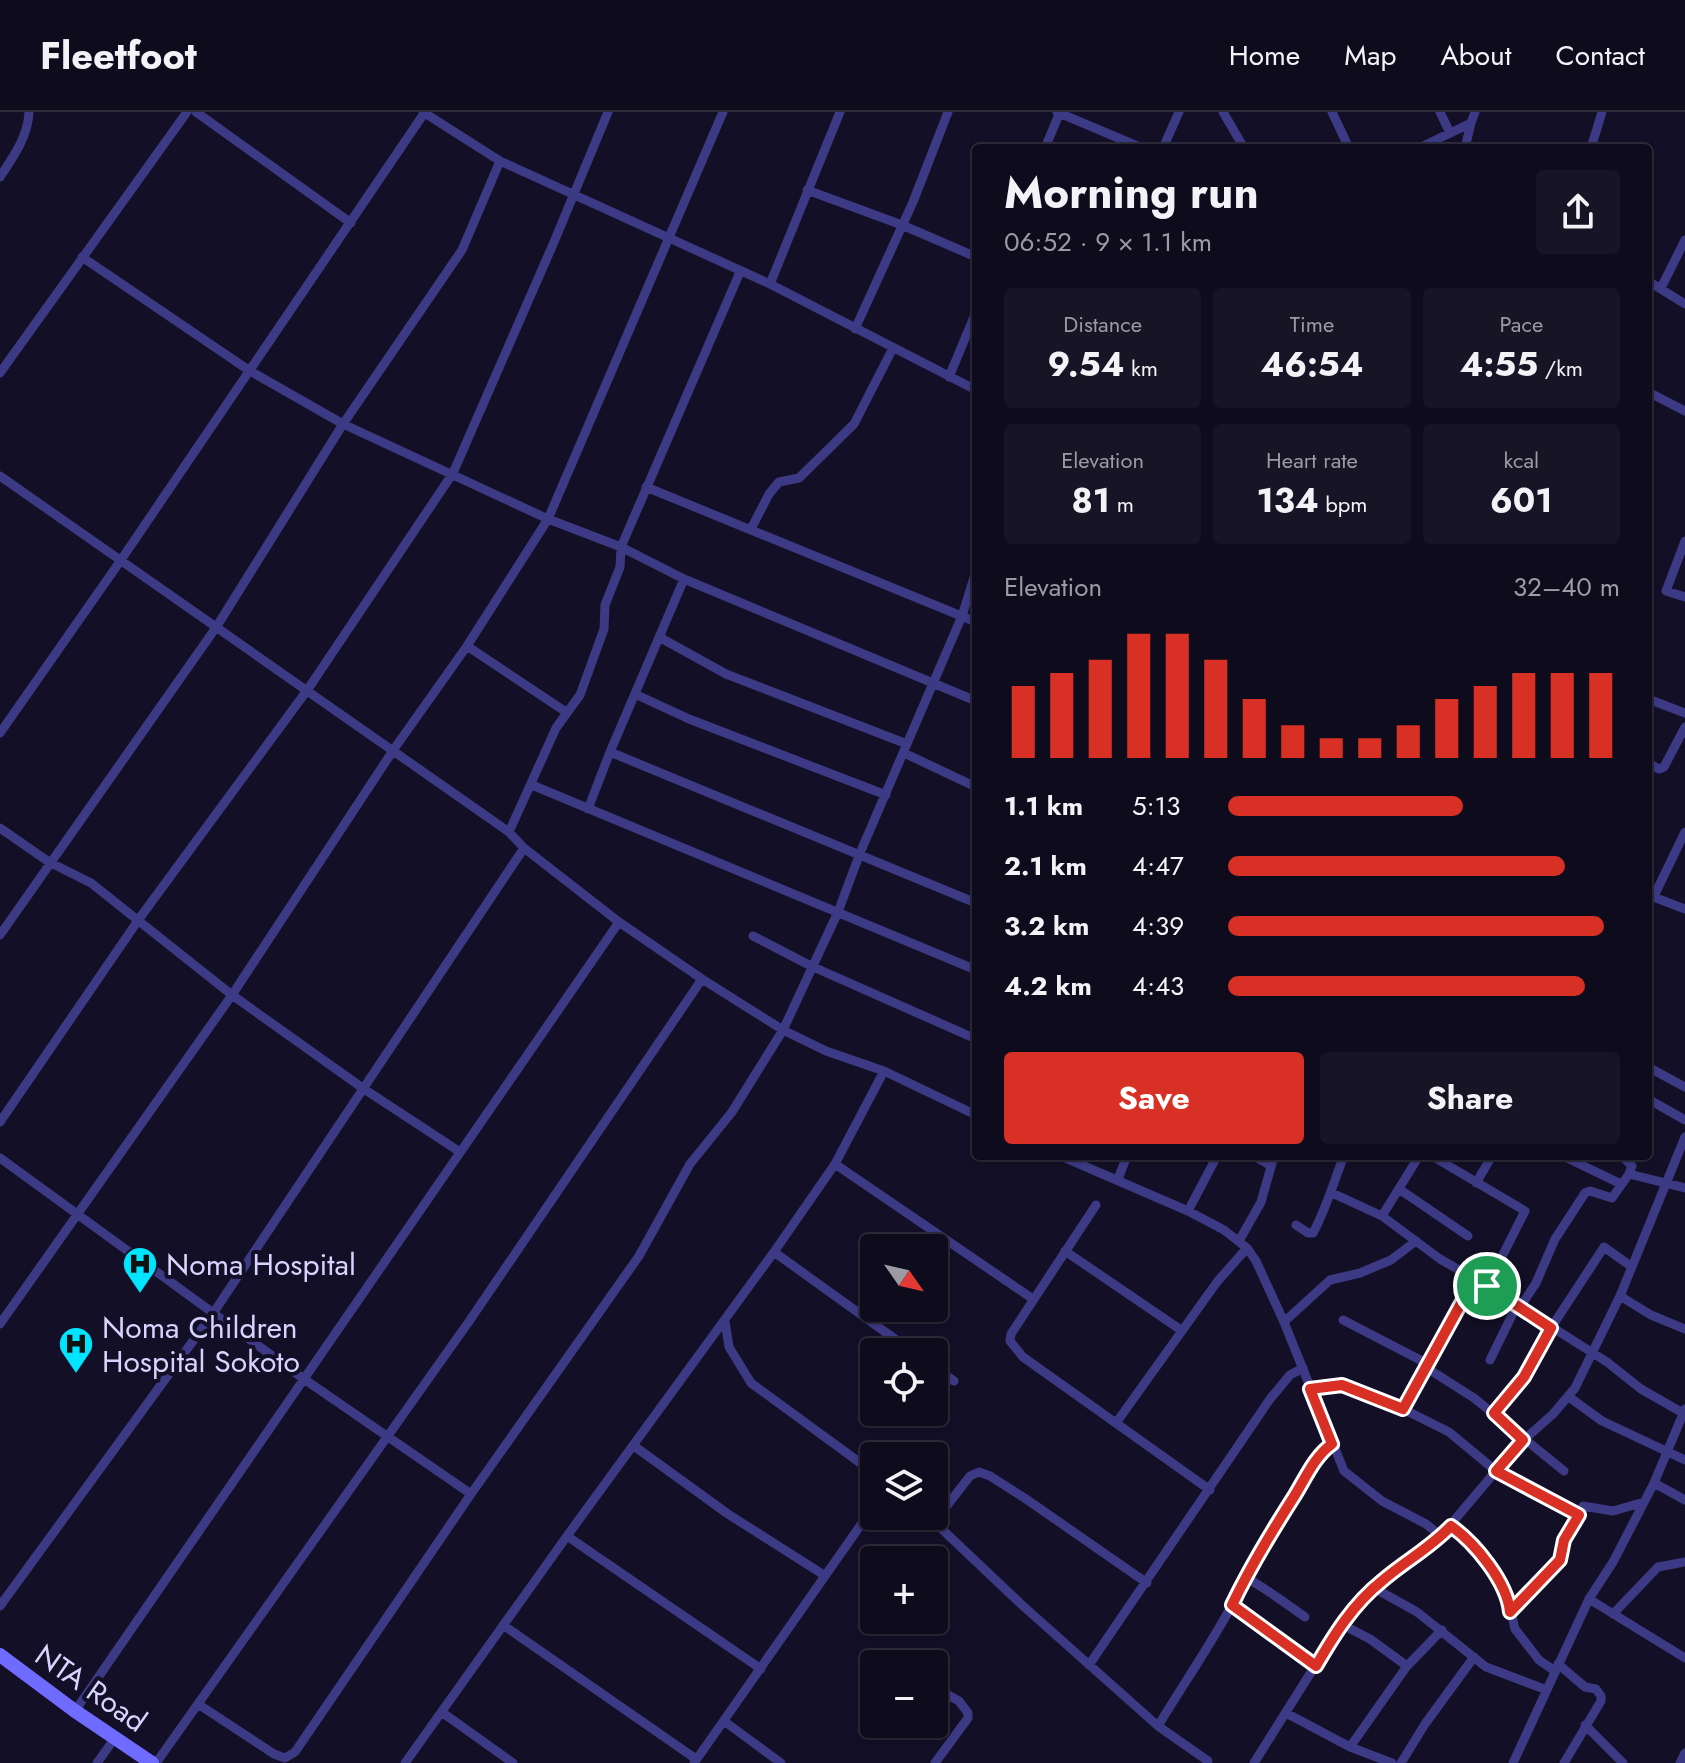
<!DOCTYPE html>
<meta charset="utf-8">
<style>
:root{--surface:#0e0b1c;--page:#171425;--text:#f1f3f6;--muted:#9b9ba3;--line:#2e2b3b;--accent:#d93025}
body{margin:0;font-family:Jost,sans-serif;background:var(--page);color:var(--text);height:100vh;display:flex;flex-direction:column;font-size:30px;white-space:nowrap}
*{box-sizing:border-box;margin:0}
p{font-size:26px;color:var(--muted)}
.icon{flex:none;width:44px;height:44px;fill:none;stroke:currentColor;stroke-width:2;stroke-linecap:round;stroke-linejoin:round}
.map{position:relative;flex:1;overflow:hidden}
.details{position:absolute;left:972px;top:32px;width:680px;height:1016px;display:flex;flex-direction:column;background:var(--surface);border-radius:8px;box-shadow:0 2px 6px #0004,0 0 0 2px var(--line)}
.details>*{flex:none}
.needle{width:52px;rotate:124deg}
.tools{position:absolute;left:860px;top:1122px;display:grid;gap:16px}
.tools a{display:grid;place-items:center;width:88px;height:88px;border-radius:8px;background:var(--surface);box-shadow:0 2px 6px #0004,0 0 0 2px var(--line);font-size:40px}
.pin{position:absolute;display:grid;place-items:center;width:68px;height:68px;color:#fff;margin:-34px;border:4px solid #fff;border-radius:50%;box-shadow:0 2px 8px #0007}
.round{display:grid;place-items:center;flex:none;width:84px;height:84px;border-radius:8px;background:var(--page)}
.headline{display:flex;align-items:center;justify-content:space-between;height:136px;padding:0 32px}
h1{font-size:44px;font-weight:700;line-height:60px}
.metrics{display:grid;grid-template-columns:repeat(3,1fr);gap:12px;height:136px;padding:8px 32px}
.metrics div{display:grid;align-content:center;border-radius:8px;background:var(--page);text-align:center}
.metrics b{font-size:34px;font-weight:700}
.metrics small{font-size:22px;font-weight:400}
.metrics p{font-size:22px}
.chart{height:224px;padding:16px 32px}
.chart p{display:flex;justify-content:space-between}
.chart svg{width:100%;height:144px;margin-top:8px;stroke:var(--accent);stroke-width:6}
.action{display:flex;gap:16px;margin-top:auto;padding:16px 32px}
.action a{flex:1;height:92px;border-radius:8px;background:var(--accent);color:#fff;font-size:32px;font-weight:700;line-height:92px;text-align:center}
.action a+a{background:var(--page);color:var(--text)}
ul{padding:0 32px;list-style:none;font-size:26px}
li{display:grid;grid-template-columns:128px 96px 1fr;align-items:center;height:60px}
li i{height:20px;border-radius:10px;background:var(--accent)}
header{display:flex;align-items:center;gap:48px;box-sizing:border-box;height:112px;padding:0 40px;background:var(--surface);border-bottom:2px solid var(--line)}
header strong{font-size:38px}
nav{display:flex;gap:44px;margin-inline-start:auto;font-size:28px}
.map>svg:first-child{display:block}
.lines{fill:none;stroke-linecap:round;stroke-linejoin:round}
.minor{stroke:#3d3a85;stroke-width:9}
.secondary{stroke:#6f6bff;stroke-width:14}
.route-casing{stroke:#fff;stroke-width:16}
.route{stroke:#d93025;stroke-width:10}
.labels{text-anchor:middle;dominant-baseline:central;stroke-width:8;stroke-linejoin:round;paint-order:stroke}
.poi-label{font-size:30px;fill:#d9d4ff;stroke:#130f26;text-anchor:start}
.street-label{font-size:30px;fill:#d9d4ff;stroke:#130f26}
</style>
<header>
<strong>Fleetfoot</strong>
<nav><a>Home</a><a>Map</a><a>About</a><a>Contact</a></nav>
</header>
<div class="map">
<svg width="1685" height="1651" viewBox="0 0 1685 1651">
<rect width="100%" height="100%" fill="#130f26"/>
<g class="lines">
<path class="minor" d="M196 0 351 111
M423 0 500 49 770 172 976 278
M1057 0 1142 36
M1223 0 1244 36
M1332 0 1349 36
M1440 0 1450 21
M1045 36 1060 0
M1163 36 1179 0
M1419 36 1471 11 1475 0
M1465 36 1471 11
M1591 36 1602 0
M0 65C13 45 28 25 29 0
M807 78 902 113 976 145
M82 145 250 259 343 312 548 407 621 435 684 467 976 589
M1648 169 1685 192
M770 172 840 0
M1661 176 1685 128
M855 217 913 90 948 0
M0 261 187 0
M949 265 976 200
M1648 280 1685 299
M0 364 509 720 524 736 619 810 702 867 783 918 826 939 884 959 976 1003
M646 375 976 510
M751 417 769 382 779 370 799 366 854 312 893 236
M1685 429 1666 479 1685 485
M659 525 726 562 907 632
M467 534 566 600
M635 582 689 607 886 683
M1648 587 1685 601
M0 621 121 448 425 0
M610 640 976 791
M904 641 976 675
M1648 651 1659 657 1664 655 1685 615
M532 673 976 858
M588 697 610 640 684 467
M0 716 49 750 91 771 232 883 364 977 460 1040
M509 720 556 616 580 583 604 517 605 493 620 455 621 435 740 160
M1651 784 1685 797
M1654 784 1685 720
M0 823 217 514 343 312 462 138 500 49
M753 824 811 854 976 927
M1648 955 1685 975
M1648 987 1685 1008
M0 1010 139 807 308 577 453 361 554 130 608 0
M1061 1044 1188 1099 1224 1118 1247 1136 1256 1149 1284 1210 1344 1359 1382 1389 1426 1412 1441 1424
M1254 1044 1270 1053
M1432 1044 1525 1099 1487 1174
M1563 1044 1621 1072
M0 1046 304 1267 471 1382
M835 1052 1033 1187
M1629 1062 1685 1076
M1118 1067 1127 1044
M1476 1071 1492 1044
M1399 1077 1468 1124
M1332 1081 1382 1104 1440 1147 1487 1174 1607 1250 1641 1277 1683 1301
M1096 1093 1011 1222 1010 1229 1023 1245 1210 1378
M1188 1099 1217 1044
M1382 1104 1419 1044
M1296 1113 1308 1121H1313C1327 1095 1333 1071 1344 1044
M1239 1129 1261 1090 1274 1044
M1065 1139 1181 1218
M774 1140 913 1240
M1620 1184 1651 1203 1685 1217
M1520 1195 1536 1171 1555 1127 1585 1081 1590 1079 1612 1086 1629 1062 1632 1054 1622 1044
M1343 1208 1426 1251 1430 1258 1474 1286 1564 1359
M725 1209 729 1235 751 1271 874 1361
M1284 1210 1330 1168 1360 1161 1391 1148 1416 1129
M0 1212 232 883 394 637 467 534 548 407 723 0
M1490 1248 1517 1193
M934 1255 954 1269
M1310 1277 1342 1273 1403 1297 1449 1320 1496 1359 1579 1403
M1569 1285 1602 1309 1685 1348
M1403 1297 1475 1166
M1494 1301 1524 1265 1551 1216 1604 1135 1632 1155
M1116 1311 1217 1170 1247 1136
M634 1334 728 1402 824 1463
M1654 1371 1685 1388
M928 1404 1022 1493 1158 1614 1208 1649
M935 1409 970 1364 979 1360 990 1364 1026 1387 1147 1471
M1451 1414 1486 1448 1508 1488 1515 1517 1539 1548 1555 1559
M567 1424 761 1557
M1245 1465C1267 1477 1285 1491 1305 1505
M1374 1476 1417 1500 1486 1555 1547 1578
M1589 1487 1685 1546
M1232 1493 1316 1554
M0 1494 214 1200 524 736
M1510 1500 1560 1448 1564 1428 1583 1394 1613 1399 1644 1390
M1613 1502 1658 1455 1685 1450
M1341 1512 1370 1527 1407 1554
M503 1513 696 1647
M1558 1552 1585 1575 1596 1577 1601 1584V1589L1564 1651
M1089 1553 1270 1287 1290 1263 1303 1256
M198 1592 274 1642 285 1646 295 1640 471 1382 639 1144 690 1052 732 1000 783 918 838 800 860 741 962 504 976 459
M75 1599 619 810
M443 1601 513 1651
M1286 1601 1350 1635 1392 1651
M724 1609 781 1651
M1585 1613 1623 1651
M1158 1614C1182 1574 1210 1534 1232 1493 1261 1440 1289 1388 1323 1339L1332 1332
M1350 1635 1407 1554 1442 1518
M97 1651 112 1630
M156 1651 470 1208 702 867
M405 1651 567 1424 774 1140 835 1052 884 959
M694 1651 874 1394
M935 1651 968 1606V1601L959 1589 939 1578
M1254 1651 1335 1522 1353 1497 1382 1469 1426 1439 1441 1424 1517 1334 1553 1302 1575 1276 1620 1184 1685 1025
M1401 1651 1425 1612 1474 1545
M1513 1651 1589 1487 1613 1450 1654 1371 1685 1297
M1680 1651 1685 1641"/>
<path class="secondary" d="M0 1543 75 1599 152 1651"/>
</g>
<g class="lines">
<defs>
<path id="route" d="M1475 1166 1551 1216 1524 1265 1494 1301 1523 1328 1496 1359 1579 1403 1564 1428 1560 1448 1510 1500C1507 1470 1475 1431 1451 1414 1429 1437 1405 1449 1382 1469 1353 1492 1334 1523 1316 1554L1232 1493C1250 1455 1272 1419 1295 1383 1306 1365 1315 1344 1332 1332L1310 1277 1342 1273 1403 1297Z"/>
</defs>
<use href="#route" class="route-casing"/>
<use href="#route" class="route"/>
</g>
<defs>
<symbol id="hospital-pin" viewBox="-11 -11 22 30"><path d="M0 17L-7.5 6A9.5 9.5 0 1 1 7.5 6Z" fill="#00e5ff" stroke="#130f26"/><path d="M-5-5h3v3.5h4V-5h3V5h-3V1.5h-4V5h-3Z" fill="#111"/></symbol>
</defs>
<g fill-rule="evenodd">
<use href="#hospital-pin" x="120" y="1132" width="40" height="54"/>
<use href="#hospital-pin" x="56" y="1212" width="40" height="54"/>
</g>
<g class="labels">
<g class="poi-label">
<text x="166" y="1152">Noma Hospital</text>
<text x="102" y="1215">Noma Children<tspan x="102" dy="34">Hospital Sokoto</tspan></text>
</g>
<g class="street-label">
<text transform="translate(91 1576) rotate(35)">NTA Road</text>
</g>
</g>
</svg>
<div class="tools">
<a><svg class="needle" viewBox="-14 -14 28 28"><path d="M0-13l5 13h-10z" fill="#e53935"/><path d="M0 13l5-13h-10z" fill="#9b9ba3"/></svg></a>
<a><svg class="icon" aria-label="locate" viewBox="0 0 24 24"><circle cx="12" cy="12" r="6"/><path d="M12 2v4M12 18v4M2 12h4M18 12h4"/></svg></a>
<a><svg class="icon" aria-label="layers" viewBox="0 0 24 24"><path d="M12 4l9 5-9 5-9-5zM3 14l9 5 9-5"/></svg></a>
<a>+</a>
<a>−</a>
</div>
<div class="pin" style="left:1487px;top:1174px;background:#1e9e55"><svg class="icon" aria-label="arrive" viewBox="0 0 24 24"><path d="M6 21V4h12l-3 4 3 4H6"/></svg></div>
<section class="details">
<div class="headline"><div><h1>Morning run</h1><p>06:52 · 9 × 1.1 km</p></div><a class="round"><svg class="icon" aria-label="share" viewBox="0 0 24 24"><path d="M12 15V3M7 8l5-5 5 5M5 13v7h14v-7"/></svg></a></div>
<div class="metrics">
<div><p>Distance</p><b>9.54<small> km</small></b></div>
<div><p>Time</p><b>46:54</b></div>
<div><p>Pace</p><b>4:55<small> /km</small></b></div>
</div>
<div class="metrics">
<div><p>Elevation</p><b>81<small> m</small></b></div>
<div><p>Heart rate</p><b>134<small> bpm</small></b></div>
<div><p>kcal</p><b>601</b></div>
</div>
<div class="chart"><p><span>Elevation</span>32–40 m</p>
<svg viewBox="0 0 160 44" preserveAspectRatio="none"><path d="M5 44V22M15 44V18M25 44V14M35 44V6M45 44V6M55 44V14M65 44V26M75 44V34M85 44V38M95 44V38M105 44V34M115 44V26M125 44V22M135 44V18M145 44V18M155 44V18"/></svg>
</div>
<ul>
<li><b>1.1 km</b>5:13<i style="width:60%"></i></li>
<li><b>2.1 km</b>4:47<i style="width:86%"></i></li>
<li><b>3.2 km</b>4:39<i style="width:96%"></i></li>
<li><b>4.2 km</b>4:43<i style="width:91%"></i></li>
</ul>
<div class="action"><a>Save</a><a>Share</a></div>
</section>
</div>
